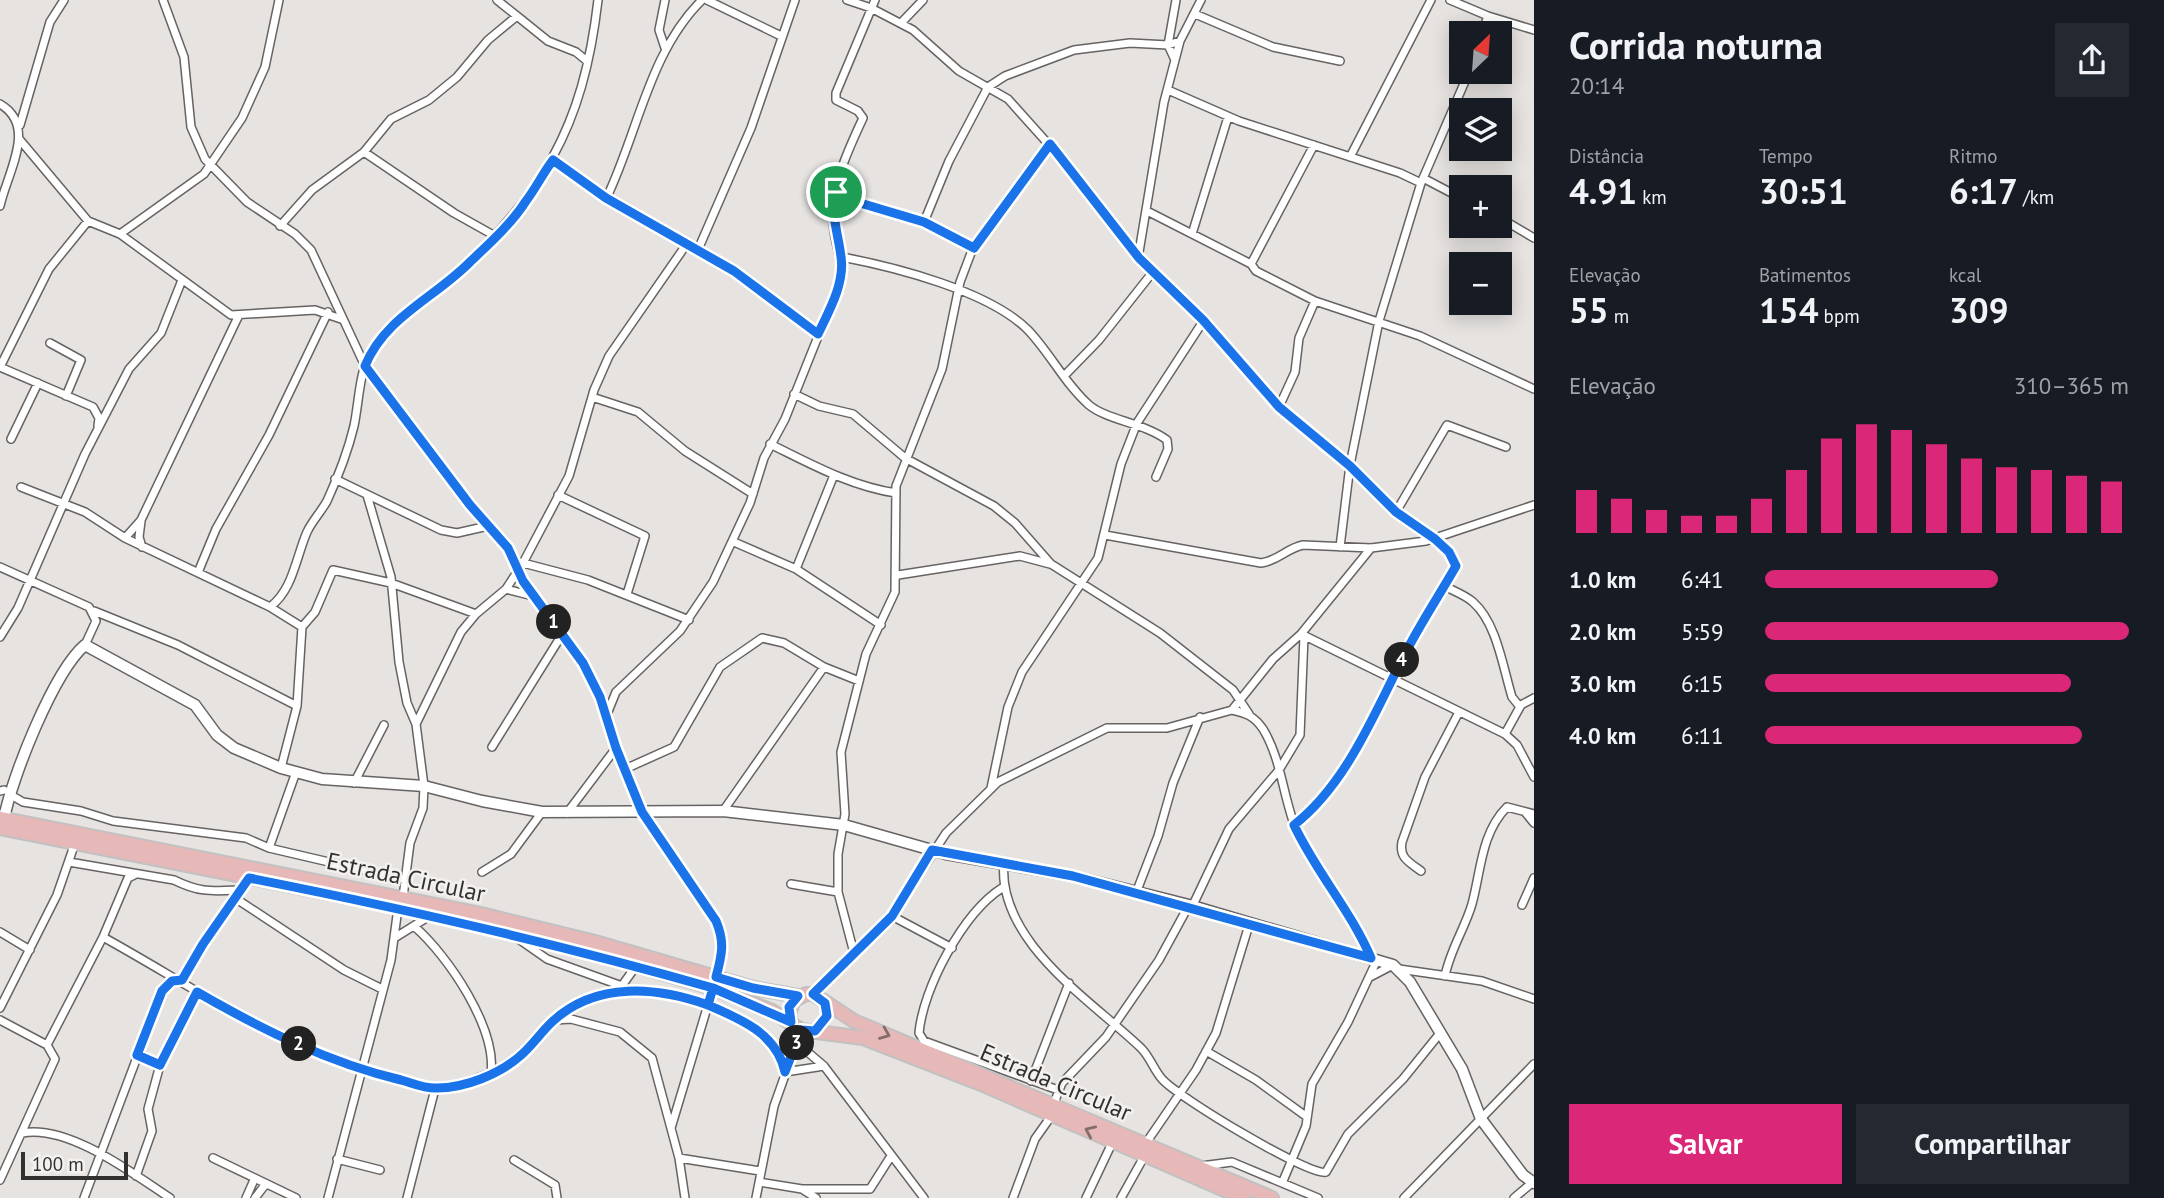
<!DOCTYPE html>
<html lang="pt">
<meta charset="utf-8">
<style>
:root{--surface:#171b24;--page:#242831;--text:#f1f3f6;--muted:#9ea1a6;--accent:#db2777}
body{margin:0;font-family:"PT Sans",sans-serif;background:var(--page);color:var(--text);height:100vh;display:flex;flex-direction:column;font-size:26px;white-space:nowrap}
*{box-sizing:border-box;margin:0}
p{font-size:23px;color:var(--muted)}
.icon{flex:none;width:38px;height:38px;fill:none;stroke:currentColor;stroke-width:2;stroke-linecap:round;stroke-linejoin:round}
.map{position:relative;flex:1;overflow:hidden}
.panel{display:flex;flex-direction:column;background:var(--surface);width:630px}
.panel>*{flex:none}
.needle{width:46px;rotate:25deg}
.controls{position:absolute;left:1449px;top:21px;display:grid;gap:14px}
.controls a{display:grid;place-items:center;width:63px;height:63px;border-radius:0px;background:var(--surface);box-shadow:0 4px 18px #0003;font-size:35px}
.scale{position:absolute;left:21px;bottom:18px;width:107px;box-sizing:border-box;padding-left:7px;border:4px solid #323130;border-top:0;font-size:19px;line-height:24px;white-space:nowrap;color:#323130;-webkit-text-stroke:5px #f3f0ee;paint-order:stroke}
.pin{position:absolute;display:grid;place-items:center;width:60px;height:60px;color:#fff;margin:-30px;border:4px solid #fff;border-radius:50%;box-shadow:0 2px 7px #0007}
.km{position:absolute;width:35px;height:35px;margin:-18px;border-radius:50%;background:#222;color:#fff;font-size:19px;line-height:35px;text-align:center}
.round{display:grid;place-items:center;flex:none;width:74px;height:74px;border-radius:0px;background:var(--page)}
.overview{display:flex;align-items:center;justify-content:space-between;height:119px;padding:0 35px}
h1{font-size:38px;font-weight:800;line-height:52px}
.stats{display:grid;grid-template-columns:repeat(3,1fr);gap:10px;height:119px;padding:7px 35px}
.stats div{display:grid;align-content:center}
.stats b{font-size:35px;font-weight:800}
.stats small{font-size:19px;font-weight:400}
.stats p{font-size:19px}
.chart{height:196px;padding:14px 35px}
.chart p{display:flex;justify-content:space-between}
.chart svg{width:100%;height:126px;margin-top:7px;stroke:var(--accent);stroke-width:6}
.cta{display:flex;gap:14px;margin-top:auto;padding:14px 35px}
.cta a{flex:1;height:80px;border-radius:0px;background:var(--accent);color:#fff;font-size:28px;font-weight:800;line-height:80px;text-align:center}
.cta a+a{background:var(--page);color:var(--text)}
ul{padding:0 35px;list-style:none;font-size:23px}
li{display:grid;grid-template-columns:112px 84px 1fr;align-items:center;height:52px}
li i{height:18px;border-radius:9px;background:var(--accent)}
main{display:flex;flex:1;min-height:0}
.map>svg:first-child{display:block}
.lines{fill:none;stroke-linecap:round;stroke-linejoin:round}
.minor-casing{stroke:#666362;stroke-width:10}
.tertiary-casing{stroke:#666362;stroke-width:13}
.primary-casing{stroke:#c2c1c1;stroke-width:16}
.minor{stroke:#fff;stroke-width:7}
.tertiary{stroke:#fff;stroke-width:10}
.primary{stroke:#e6b8b7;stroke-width:12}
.oneway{stroke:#836e6d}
.route-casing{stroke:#fff;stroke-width:14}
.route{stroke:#1a73e8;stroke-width:9}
.labels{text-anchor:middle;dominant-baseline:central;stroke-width:5;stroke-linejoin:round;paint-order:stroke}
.street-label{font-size:24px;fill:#323130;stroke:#f3f0ee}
</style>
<main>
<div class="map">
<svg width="1534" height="1198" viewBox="0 0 1534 1198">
<rect width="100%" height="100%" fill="#e6e3e1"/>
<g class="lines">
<defs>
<path id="minor" d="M163 0 184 57 191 127 205 159 247 202 295 234 311 250 365 366 470 505 508 548 523 581 583 663 600 697 616 748 642 812 716 921C725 942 722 955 716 977
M497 0 517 16
M665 0 659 30 665 48
M707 0 781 36
M847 0 871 8 913 30 959 71 1008 99 1069 167 1138 258 1204 320 1279 407 1350 465 1396 512 1435 539 1449 552 1456 566C1440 594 1422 621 1407 650 1376 709 1348 783 1294 826
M1450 0 1488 16 1534 30
M1195 14 1273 47 1340 61
M901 23 923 0
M1482 33 1488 16
M1175 60 1168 45 1176 0
M1168 90 1239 121 1400 173 1421 183
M0 104C38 126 7 173 0 206
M20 125 50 22 64 0
M20 140 88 221 120 234 204 174 242 118 265 67 279 0
M1314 145 1251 264 1256 271 1315 301 1420 336 1534 389
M364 152 391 119 429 100 457 77 488 40 517 16 548 41 576 52 587 61
M1350 157 1431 0
M553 160 606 199 734 271 818 334
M1423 178 1461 198
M836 192 850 200 924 222 974 248
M606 199C638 133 649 52 702 0
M1147 211 1251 264
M1500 218 1534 238
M924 222 949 161 988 87 1005 76 1074 50 1130 43 1168 45 1180 41
M280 226 312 190 364 152 454 213 495 236
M120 234 231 315 315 310 341 319
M1192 234 1228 117
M697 252 751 128 795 0
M842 257C895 267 989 291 1028 330 1050 353 1065 384 1089 405 1107 420 1144 423 1167 440L1168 449 1156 477
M1138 258 1164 102 1180 41 1201 0
M238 317 141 520 125 538 270 607C293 590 296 557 307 532 312 521 321 512 327 501 338 477 348 451 354 426 359 402 359 374 370 353 388 320 422 307 448 282 542 195 583 130 598 0
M50 343 81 360 66 396
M0 367 49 269 88 221
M0 367 93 407 99 418 98 426
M1065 375 1099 340 1152 273
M794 394 819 406 853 414 905 458 994 506 1015 523 1051 564 1160 633 1233 690 1249 714
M592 397 638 412 685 451 753 494
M1279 407 1295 372 1299 338 1315 301
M11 439 38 383
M770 444C811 464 850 486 896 493
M335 479 441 530 457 533 488 526
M21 487 85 512 125 538
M367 495 391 577 399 662 407 703 416 724 424 786 423 808 410 843 403 897
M558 495 645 536 627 594
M1396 512 1447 425 1506 447
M141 521 139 537 142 547
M1105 535 1261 563C1278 561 1287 548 1303 545L1371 548 1426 541 1534 505
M734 542 796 569 881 625
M1340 547 1350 465 1379 321 1421 183 1469 72
M523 563 588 580 689 620
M0 567 89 607 96 621 85 645
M796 569 834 475
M199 570 216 529 269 435 328 312
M898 575 1020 556 1050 564
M1444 586C1454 591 1465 595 1473 602 1497 623 1503 668 1512 697L1520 707
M506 589 533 596
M270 607 302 627
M94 611 178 645 297 706
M1301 634 1505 734 1517 745 1534 777
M0 637 18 608 85 454 129 369 161 333 182 280
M1232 710C1246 713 1254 716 1263 729 1283 762 1283 802 1299 837 1319 879 1353 914 1371 958
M607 714 616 692 680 631 713 582 750 503 764 458 785 419 835 294C849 257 831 246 833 213 834 180 849 148 863 118L858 111 836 100V93L875 0
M416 724 461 632 476 614 506 589 523 563 569 476 594 390 609 356 686 245
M1505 734 1521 705 1534 698
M492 747 563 633
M281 768 297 706 302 627 315 612 333 570 391 583 476 614
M625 769 674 747 720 667 762 638 784 643 824 667 859 681
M354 783 384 725
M991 788 1008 707 1022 672 1098 558 1121 464 1137 423 1204 320
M0 791 4 790
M9 794 23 802 81 811 113 821 246 838 269 848 406 880
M723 811 824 667
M1525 812 1534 823
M567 813 616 748
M269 848 296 772
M69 862 174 880C200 893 212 891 241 890
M1004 863C1001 893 1015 922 1033 946 1063 985 1106 1015 1141 1048 1150 1057 1154 1070 1162 1079 1176 1096 1312 1178 1326 1172L1348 1134 1403 1079 1441 1032
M1421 871C1409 862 1399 858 1402 842L1425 777 1459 712
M482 872 511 854 542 812
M791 884 838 892
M1002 888C963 913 923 988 919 1033L924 1041 1058 1090
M1136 893 1158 836 1173 783 1200 717
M235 898 344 970 382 989
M1522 905 1534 878
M1192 907 1229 829 1279 770 1300 735 1304 636
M892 916 952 948
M415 927C448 956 497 1028 491 1074
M0 932 30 950
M103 937C197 989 287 1053 393 1078 406 1082 420 1087 434 1088 447 1090 463 1084 475 1079 521 1063 521 1049 554 1020 603 977 669 988 724 1011 752 1023 778 1041 785 1072L824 1066
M396 937 431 915
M517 938 547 959 622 986
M854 953 838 892V854L845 814 841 752 866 654 895 592 896 486 942 369 960 282 971 253 1050 144
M1399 969 1482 981 1534 999
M1445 976C1450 950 1465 928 1472 904 1481 871 1481 833 1507 807L1534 814
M1370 977 1393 965
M621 987 636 966
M813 994 892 916 946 833 998 782 1107 728H1167L1232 710 1273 659 1301 634 1371 548
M0 1008 57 895 75 843
M0 1020 47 1045 55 1059 0 1180
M555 1020 571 1019 620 1032 652 1058 679 1158 685 1198
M797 1043 824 1066 924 1198
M47 1045 103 937 128 878 136 874
M1206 1051 1256 1080 1307 1117
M137 1055 160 1065
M1031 1081 1069 983
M1054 1103 1062 1083 1106 1037 1159 960 1189 905
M671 1128 713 988
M22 1133C68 1124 132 1173 170 1198
M1146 1143 1196 1070 1216 1033 1249 925
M213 1158 296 1198
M679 1158 760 1171
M337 1159 380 1170
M514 1160 555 1185 557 1198
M1201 1166 1232 1162 1318 1198
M136 1176 152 1131 148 1109 160 1065 196 992
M1283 1181 1306 1126 1312 1084 1348 1022 1377 960
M759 1182 802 1189 816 1198
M802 1189H870L891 1156
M84 1198 162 991 172 981 182 980 203 944 249 878
M246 1198 254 1180
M255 1198 265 1185
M328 1198 391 960 398 908
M407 1198 435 1089
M756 1198 774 1106 801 1030
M1013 1198 1035 1139 1052 1115
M1086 1198 1113 1141
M1121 1198 1145 1155
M1404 1198 1534 1064
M1514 1198 1533 1182"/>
<path id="tertiary" d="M4 819C11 779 54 671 85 645L195 705 217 735 234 748 281 768 322 779 424 786 482 801 542 812 723 811 844 825 946 854 1073 876 1189 905 1393 965 1410 982 1462 1069 1481 1119 1523 1175 1534 1183"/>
<path id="primary" d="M0 818 481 914 595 942 753 988 798 996
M0 828 432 914 596 954 713 988 772 1011 801 1030 863 1038 981 1084 1243 1198
M791 1022 789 1015 793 1001 806 994H813L854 1021 1272 1198"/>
</defs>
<use href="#minor" class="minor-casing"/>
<use href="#tertiary" class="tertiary-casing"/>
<use href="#primary" class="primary-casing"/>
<use href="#minor" class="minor"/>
<use href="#tertiary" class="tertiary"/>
<use href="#primary" class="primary"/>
</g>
<defs><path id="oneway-chevron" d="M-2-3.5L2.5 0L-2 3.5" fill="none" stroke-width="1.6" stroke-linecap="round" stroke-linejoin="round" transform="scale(1.75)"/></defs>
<g class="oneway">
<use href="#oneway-chevron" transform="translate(885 1034) rotate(22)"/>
<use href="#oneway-chevron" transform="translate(1090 1131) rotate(-156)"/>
</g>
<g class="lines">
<defs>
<path id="route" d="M836 192C831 220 838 231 841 257 845 283 829 311 818 334L734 271 606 198 553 160C543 173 536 188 526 201 512 223 490 243 471 261 435 298 385 317 365 366L470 505 508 548 523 581 583 663 600 697 616 748 642 812 716 921C725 942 722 955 716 977L753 988 798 996 789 1007 791 1022 713 988 708 1005C657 987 597 981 553 1021 541 1032 532 1046 520 1056 500 1074 465 1088 437 1088 426 1089 412 1083 401 1080 329 1063 261 1029 197 992L160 1065 137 1055 162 991 172 981 182 980 203 944 249 878C406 909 560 944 713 988L708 1005C741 1019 777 1034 785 1072L801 1030 815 1031 827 1016 825 1003 813 994 892 916 932 850 1073 876 1371 958C1351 911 1316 872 1294 825 1348 783 1376 709 1407 650 1422 621 1440 594 1456 566L1449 552 1435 539 1396 512 1350 466 1279 407 1203 320 1139 258 1050 144 974 248 924 222 850 200 836 192"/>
</defs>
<use href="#route" class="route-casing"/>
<use href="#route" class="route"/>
</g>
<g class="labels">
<g class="street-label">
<text transform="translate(406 877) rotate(12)">Estrada Circular</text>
<text transform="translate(1056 1082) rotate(23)">Estrada Circular</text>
</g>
</g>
</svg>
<div class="controls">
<a><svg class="needle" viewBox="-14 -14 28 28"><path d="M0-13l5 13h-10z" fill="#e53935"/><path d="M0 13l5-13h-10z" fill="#9ea1a6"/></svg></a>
<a><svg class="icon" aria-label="layers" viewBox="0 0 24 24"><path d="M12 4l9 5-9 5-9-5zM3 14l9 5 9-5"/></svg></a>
<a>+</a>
<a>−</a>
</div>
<div class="scale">100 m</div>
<div class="pin" style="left:836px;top:192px;background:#1e9e55"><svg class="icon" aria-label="arrive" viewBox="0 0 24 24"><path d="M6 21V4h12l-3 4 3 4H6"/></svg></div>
<b class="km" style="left:554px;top:622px">1</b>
<b class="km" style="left:299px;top:1044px">2</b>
<b class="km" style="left:797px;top:1043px">3</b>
<b class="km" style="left:1402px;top:660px">4</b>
</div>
<section class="panel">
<div class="overview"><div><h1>Corrida noturna</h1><p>20:14</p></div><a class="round"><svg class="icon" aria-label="share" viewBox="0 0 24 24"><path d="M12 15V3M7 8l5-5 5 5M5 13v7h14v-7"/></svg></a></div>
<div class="stats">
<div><p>Distância</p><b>4.91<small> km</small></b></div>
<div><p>Tempo</p><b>30:51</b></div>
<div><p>Ritmo</p><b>6:17<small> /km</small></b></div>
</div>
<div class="stats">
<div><p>Elevação</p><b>55<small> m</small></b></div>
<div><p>Batimentos</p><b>154<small> bpm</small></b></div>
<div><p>kcal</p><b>309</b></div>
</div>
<div class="chart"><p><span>Elevação</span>310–365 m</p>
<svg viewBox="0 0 160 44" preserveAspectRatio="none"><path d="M5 44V29M15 44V32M25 44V36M35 44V38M45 44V38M55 44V32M65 44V22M75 44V11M85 44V6M95 44V8M105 44V13M115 44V18M125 44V21M135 44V22M145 44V24M155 44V26"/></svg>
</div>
<ul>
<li><b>1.0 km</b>6:41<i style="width:64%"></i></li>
<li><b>2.0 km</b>5:59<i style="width:100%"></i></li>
<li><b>3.0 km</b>6:15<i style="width:84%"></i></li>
<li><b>4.0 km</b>6:11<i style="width:87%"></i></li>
</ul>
<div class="cta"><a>Salvar</a><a>Compartilhar</a></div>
</section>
</main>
